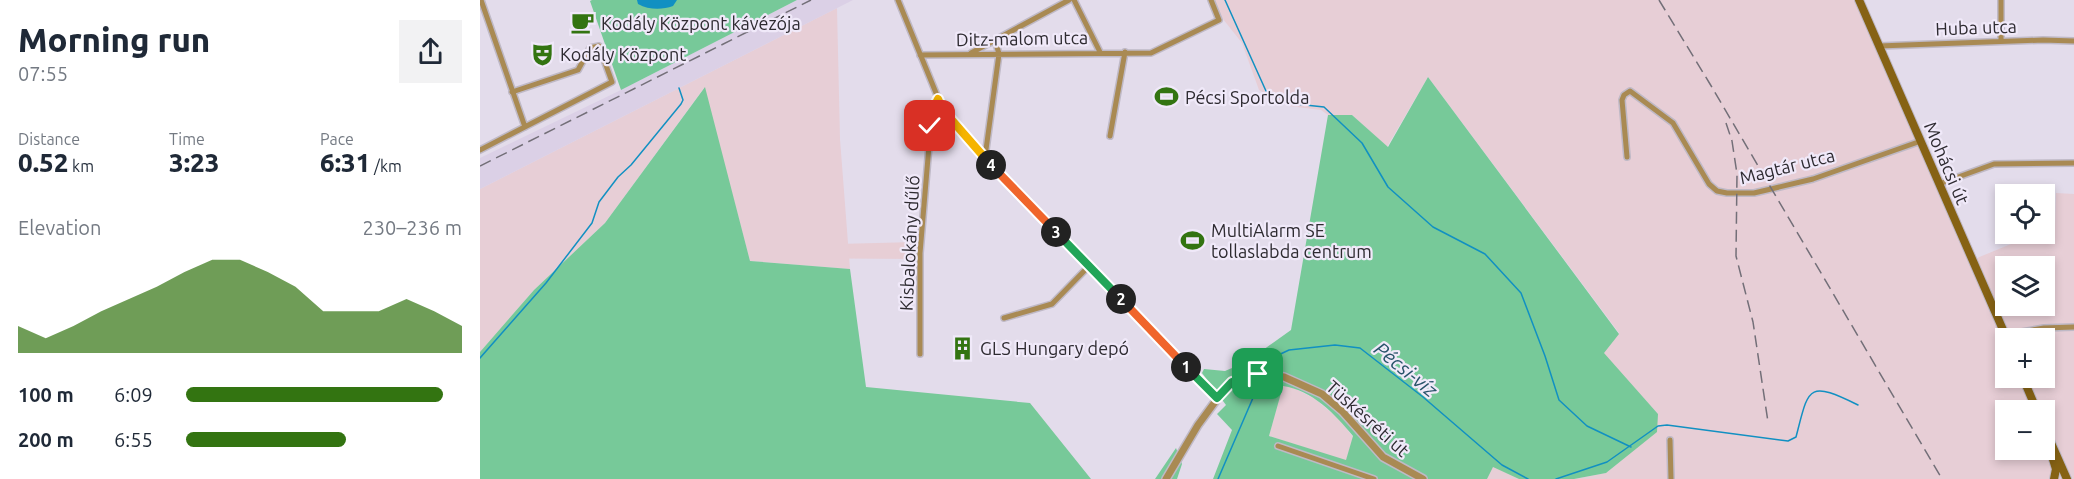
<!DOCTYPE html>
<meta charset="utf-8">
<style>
:root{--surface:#fff;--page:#f2f2f3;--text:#1f2937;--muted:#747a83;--accent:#337411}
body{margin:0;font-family:Ubuntu,sans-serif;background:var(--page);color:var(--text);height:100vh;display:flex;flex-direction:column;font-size:22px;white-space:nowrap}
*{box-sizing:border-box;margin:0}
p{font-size:20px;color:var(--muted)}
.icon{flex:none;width:33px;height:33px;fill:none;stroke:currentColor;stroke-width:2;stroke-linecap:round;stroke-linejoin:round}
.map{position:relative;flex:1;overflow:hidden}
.sheet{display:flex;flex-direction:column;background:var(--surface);width:480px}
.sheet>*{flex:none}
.controls{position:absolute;left:1515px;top:184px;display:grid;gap:12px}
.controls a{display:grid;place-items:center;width:60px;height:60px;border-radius:0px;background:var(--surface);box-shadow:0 3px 9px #0003;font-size:30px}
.pin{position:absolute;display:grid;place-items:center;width:51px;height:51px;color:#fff;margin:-26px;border-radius:12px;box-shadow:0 3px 9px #0006}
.km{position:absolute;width:30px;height:30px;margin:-15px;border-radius:50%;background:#222;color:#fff;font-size:16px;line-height:30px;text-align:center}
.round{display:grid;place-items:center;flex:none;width:63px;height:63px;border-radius:0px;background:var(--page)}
.summary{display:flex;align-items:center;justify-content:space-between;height:102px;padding:0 18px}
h1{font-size:33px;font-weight:800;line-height:45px}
.figures{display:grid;grid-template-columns:repeat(3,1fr);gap:9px;height:102px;padding:6px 18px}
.figures div{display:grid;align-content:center}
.figures b{font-size:26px;font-weight:800}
.figures small{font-size:16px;font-weight:400}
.figures p{font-size:16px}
.chart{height:168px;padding:12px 18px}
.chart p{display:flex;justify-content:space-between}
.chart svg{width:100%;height:108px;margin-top:6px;fill:var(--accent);opacity:.7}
ul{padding:0 18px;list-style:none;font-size:20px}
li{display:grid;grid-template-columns:96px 72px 1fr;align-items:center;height:45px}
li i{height:15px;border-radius:8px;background:var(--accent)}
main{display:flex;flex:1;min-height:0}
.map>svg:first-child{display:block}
.commercial{fill:#e7ced5}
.industrial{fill:#e7ced6;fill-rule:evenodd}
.built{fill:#dbd0e6}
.green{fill:#77c999;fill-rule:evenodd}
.water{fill:#1190c2}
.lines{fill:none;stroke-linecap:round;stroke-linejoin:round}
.stream{stroke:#1190c2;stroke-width:1.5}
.minor-casing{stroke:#bfb9c6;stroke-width:8}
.tertiary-casing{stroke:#bfb9c6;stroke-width:10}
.secondary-casing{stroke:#bfb9c6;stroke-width:10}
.minor{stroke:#a98a53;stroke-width:5}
.tertiary{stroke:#a98a53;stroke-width:7}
.secondary{stroke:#866214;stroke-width:8}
.rail{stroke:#736f78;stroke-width:1.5;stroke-dasharray:12 6;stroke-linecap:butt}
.split-1-casing{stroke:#fff;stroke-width:12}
.split-2-casing{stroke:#fff;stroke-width:12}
.split-3-casing{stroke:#fff;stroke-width:12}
.split-4-casing{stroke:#fff;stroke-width:12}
.split-5-casing{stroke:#fff;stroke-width:12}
.split-6-casing{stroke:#fff;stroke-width:12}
.split-1{stroke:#22a559;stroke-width:8}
.split-2{stroke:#f0652b;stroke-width:8}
.split-3{stroke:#22a559;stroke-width:8}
.split-4{stroke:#f0652b;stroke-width:8}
.split-5{stroke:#f5b400;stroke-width:8}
.split-6{stroke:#f5b400;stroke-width:8}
.labels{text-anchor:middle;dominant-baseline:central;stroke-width:4.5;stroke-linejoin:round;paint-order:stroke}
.poi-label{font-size:18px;fill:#2e2b31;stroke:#f0e9f9;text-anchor:start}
.street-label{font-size:18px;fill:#2e2b31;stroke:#f0e9f9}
.water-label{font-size:20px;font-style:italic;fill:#275369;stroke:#f0e9f9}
</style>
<main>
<section class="sheet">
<div class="summary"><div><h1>Morning run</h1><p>07:55</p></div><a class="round"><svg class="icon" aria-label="share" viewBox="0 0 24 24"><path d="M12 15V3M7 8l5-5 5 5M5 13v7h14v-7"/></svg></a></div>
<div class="figures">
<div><p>Distance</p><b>0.52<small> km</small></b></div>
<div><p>Time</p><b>3:23</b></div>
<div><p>Pace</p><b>6:31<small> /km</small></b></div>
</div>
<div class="chart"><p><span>Elevation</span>230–236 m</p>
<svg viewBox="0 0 160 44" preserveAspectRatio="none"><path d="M0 44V33L10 38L20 33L30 27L40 22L50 17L60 11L70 6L80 6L90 11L100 17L110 27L120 27L130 27L140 22L150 27L160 33V44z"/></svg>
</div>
<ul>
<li><b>100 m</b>6:09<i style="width:93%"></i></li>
<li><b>200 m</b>6:55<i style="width:58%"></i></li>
</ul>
</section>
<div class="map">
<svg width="1594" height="479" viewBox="0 0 1594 479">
<rect width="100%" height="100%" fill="#e3dceb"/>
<path class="commercial" d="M436 242 437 259 275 258 357 244Z"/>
<path class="industrial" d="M733 0H1383L1497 258 1555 234H1564L1565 230 1575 226 1576 193 1594 194V479H1094L1126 473 1148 455 1178 414 1123 353 1139 333 948 77 907 147 872 115H848L841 110 809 106 779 90 762 43 743 19ZM1526 267H1564V306H1526ZM1526 339H1564V378H1526ZM1526 411H1564V450H1526Z
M357 8 360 139 370 269 270 261 224 88 125 223 54 290 0 352V189Z
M803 385 812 387 835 399 859 419 873 437 866 461 789 436Z
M1013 466 1039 479H1007Z"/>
<path class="built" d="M317 0H373L0 189V158L141 90Z"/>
<path class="green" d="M112 0H317L141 90 110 1Z
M948 77 1139 334 1124 353 1178 414 1177 432 1126 473 1094 479H1039L1013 467 1007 479H733L752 430 737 414 746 405 722 373 724 369 745 371 766 362 811 330 848 115H872L908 147ZM803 386C832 390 855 414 873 436L866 460 789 436Z
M225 87 270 261 370 269 386 387 550 403 611 479H0V352L54 290 125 223Z
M696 448 702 464 697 479H675Z"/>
<path class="water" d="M157 0H197L193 6C182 10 169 10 158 4Z"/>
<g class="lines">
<path class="stream" d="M745 0 786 91 816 104 844 107 882 143 908 187 953 227 1005 254 1041 293 1065 356 1079 400 1107 426 1151 447
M0 358 66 283 112 223 119 202 138 177 151 165 201 104 203 100 199 88
M785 370 792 358 809 350 855 345 880 348 943 397 1022 465 1048 479
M738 479 782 377
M1076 479 1127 462 1178 426 1187 425 1308 441 1316 437C1329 387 1327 380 1378 405"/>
<defs>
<path id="minor" d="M1 0 45 127
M418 0 463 110 505 157 737 398
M594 0 620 52
M1521 41V0
M1399 46 1563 40 1594 41
M491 53 589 0
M440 55 671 53 739 20 731 0
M630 136 645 52
M0 150 132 82 119 46 110 48 98 70 32 92
M505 157 519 54 515 40
M1147 157 1142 100 1144 95 1150 91 1193 123 1229 184 1237 191 1247 193H1274L1333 179 1441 141
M1459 184 1514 164 1594 163
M524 318 572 304 609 266
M1525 335 1564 328 1594 327
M440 354V253L452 110 458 99
M1190 440 1191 479
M798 446 894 479"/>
<path id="tertiary" d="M686 479 718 425 743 391 758 379 783 374 804 377 842 394 862 411 903 457 943 479"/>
<path id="secondary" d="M1379 0 1527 339
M1543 378 1557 411
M1564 427 1587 479
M1572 456 1576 469 1574 479"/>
</defs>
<use href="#minor" class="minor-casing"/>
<use href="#tertiary" class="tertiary-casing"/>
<use href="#secondary" class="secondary-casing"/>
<use href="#minor" class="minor"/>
<use href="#tertiary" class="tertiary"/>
<use href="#secondary" class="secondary"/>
<path class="rail" d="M1179 0 1230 84 1462 479
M1246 123 1252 141 1257 174 1256 256 1273 322 1288 422
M0 166 331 0"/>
</g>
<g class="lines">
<defs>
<path id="split-1" d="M706 367 737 398 752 382 778 374"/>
<path id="split-2" d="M641 299 706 367"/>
<path id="split-3" d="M576 232 641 299"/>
<path id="split-4" d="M511 165 576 232"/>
<path id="split-5" d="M454 107 458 99 463 110 511 165"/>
<path id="split-6" d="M450 126 454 107"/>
</defs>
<use href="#split-1" class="split-1-casing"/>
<use href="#split-2" class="split-2-casing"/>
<use href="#split-3" class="split-3-casing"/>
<use href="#split-4" class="split-4-casing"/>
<use href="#split-5" class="split-5-casing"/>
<use href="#split-6" class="split-6-casing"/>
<use href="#split-1" class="split-1"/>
<use href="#split-2" class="split-2"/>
<use href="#split-3" class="split-3"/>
<use href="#split-4" class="split-4"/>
<use href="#split-5" class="split-5"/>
<use href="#split-6" class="split-6"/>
</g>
<defs>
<symbol id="cafe-bare" viewBox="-9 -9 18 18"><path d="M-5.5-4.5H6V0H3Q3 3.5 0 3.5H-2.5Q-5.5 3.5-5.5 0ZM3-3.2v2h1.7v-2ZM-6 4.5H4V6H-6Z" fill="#337411" stroke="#f0e9f9" stroke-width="2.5" paint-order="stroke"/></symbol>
<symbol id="theatre-bare" viewBox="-9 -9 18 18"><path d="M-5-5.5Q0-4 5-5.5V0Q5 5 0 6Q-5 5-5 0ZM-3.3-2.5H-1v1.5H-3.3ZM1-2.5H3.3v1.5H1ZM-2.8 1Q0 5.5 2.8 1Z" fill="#337411" stroke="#f0e9f9" stroke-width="2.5" paint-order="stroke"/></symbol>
<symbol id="stadium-bare" viewBox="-9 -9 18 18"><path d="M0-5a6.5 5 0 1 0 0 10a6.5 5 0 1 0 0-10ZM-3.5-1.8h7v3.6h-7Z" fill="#337411" stroke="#f0e9f9" stroke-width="2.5" paint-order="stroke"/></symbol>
<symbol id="building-bare" viewBox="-9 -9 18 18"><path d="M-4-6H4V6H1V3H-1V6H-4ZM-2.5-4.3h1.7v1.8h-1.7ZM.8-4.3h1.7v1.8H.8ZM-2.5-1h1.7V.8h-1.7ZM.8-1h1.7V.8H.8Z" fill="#337411" stroke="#f0e9f9" stroke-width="2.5" paint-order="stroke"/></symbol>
</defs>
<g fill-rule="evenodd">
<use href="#cafe-bare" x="86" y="6" width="33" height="33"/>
<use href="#theatre-bare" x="46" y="38" width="33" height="33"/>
<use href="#stadium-bare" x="670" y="80" width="33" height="33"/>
<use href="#stadium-bare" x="696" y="224" width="33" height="33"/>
<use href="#building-bare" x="466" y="332" width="33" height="33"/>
</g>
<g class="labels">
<g class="poi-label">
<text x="121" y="23">Kodály Központ kávézója</text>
<text x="80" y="54">Kodály Központ</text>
<text x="705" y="97">Pécsi Sportolda</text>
<text x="731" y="230">MultiAlarm SE<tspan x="731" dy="21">tollaslabda centrum</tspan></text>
<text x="500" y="348">GLS Hungary depó</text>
</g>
<g class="street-label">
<text transform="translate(1496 27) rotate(-2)">Huba utca</text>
<text transform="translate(542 38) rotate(-1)">Ditz-malom utca</text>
<text transform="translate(1467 163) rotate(67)">Mohácsi út</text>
<text transform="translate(1307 166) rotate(-14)">Magtár utca</text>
<text transform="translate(429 243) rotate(-87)">Kisbalokány dűlő</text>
<text transform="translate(888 418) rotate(42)">Tüskésréti út</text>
</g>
<g class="water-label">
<text transform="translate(926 369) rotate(39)">Pécsi-víz</text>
</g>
</g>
</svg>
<div class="controls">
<a><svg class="icon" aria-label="locate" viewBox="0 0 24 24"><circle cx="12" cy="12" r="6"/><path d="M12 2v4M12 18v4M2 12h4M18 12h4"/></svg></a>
<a><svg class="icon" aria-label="layers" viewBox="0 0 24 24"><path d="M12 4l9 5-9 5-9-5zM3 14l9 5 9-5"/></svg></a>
<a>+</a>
<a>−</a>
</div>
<div class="pin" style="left:778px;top:374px;background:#1e9e55"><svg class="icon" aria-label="arrive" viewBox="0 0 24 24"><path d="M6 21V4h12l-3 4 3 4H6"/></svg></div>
<div class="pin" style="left:450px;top:126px;background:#d93025"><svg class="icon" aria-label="check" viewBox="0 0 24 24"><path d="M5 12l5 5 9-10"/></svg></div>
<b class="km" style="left:706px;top:367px">1</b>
<b class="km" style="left:641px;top:299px">2</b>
<b class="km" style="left:576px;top:232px">3</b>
<b class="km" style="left:511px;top:165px">4</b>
</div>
</main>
